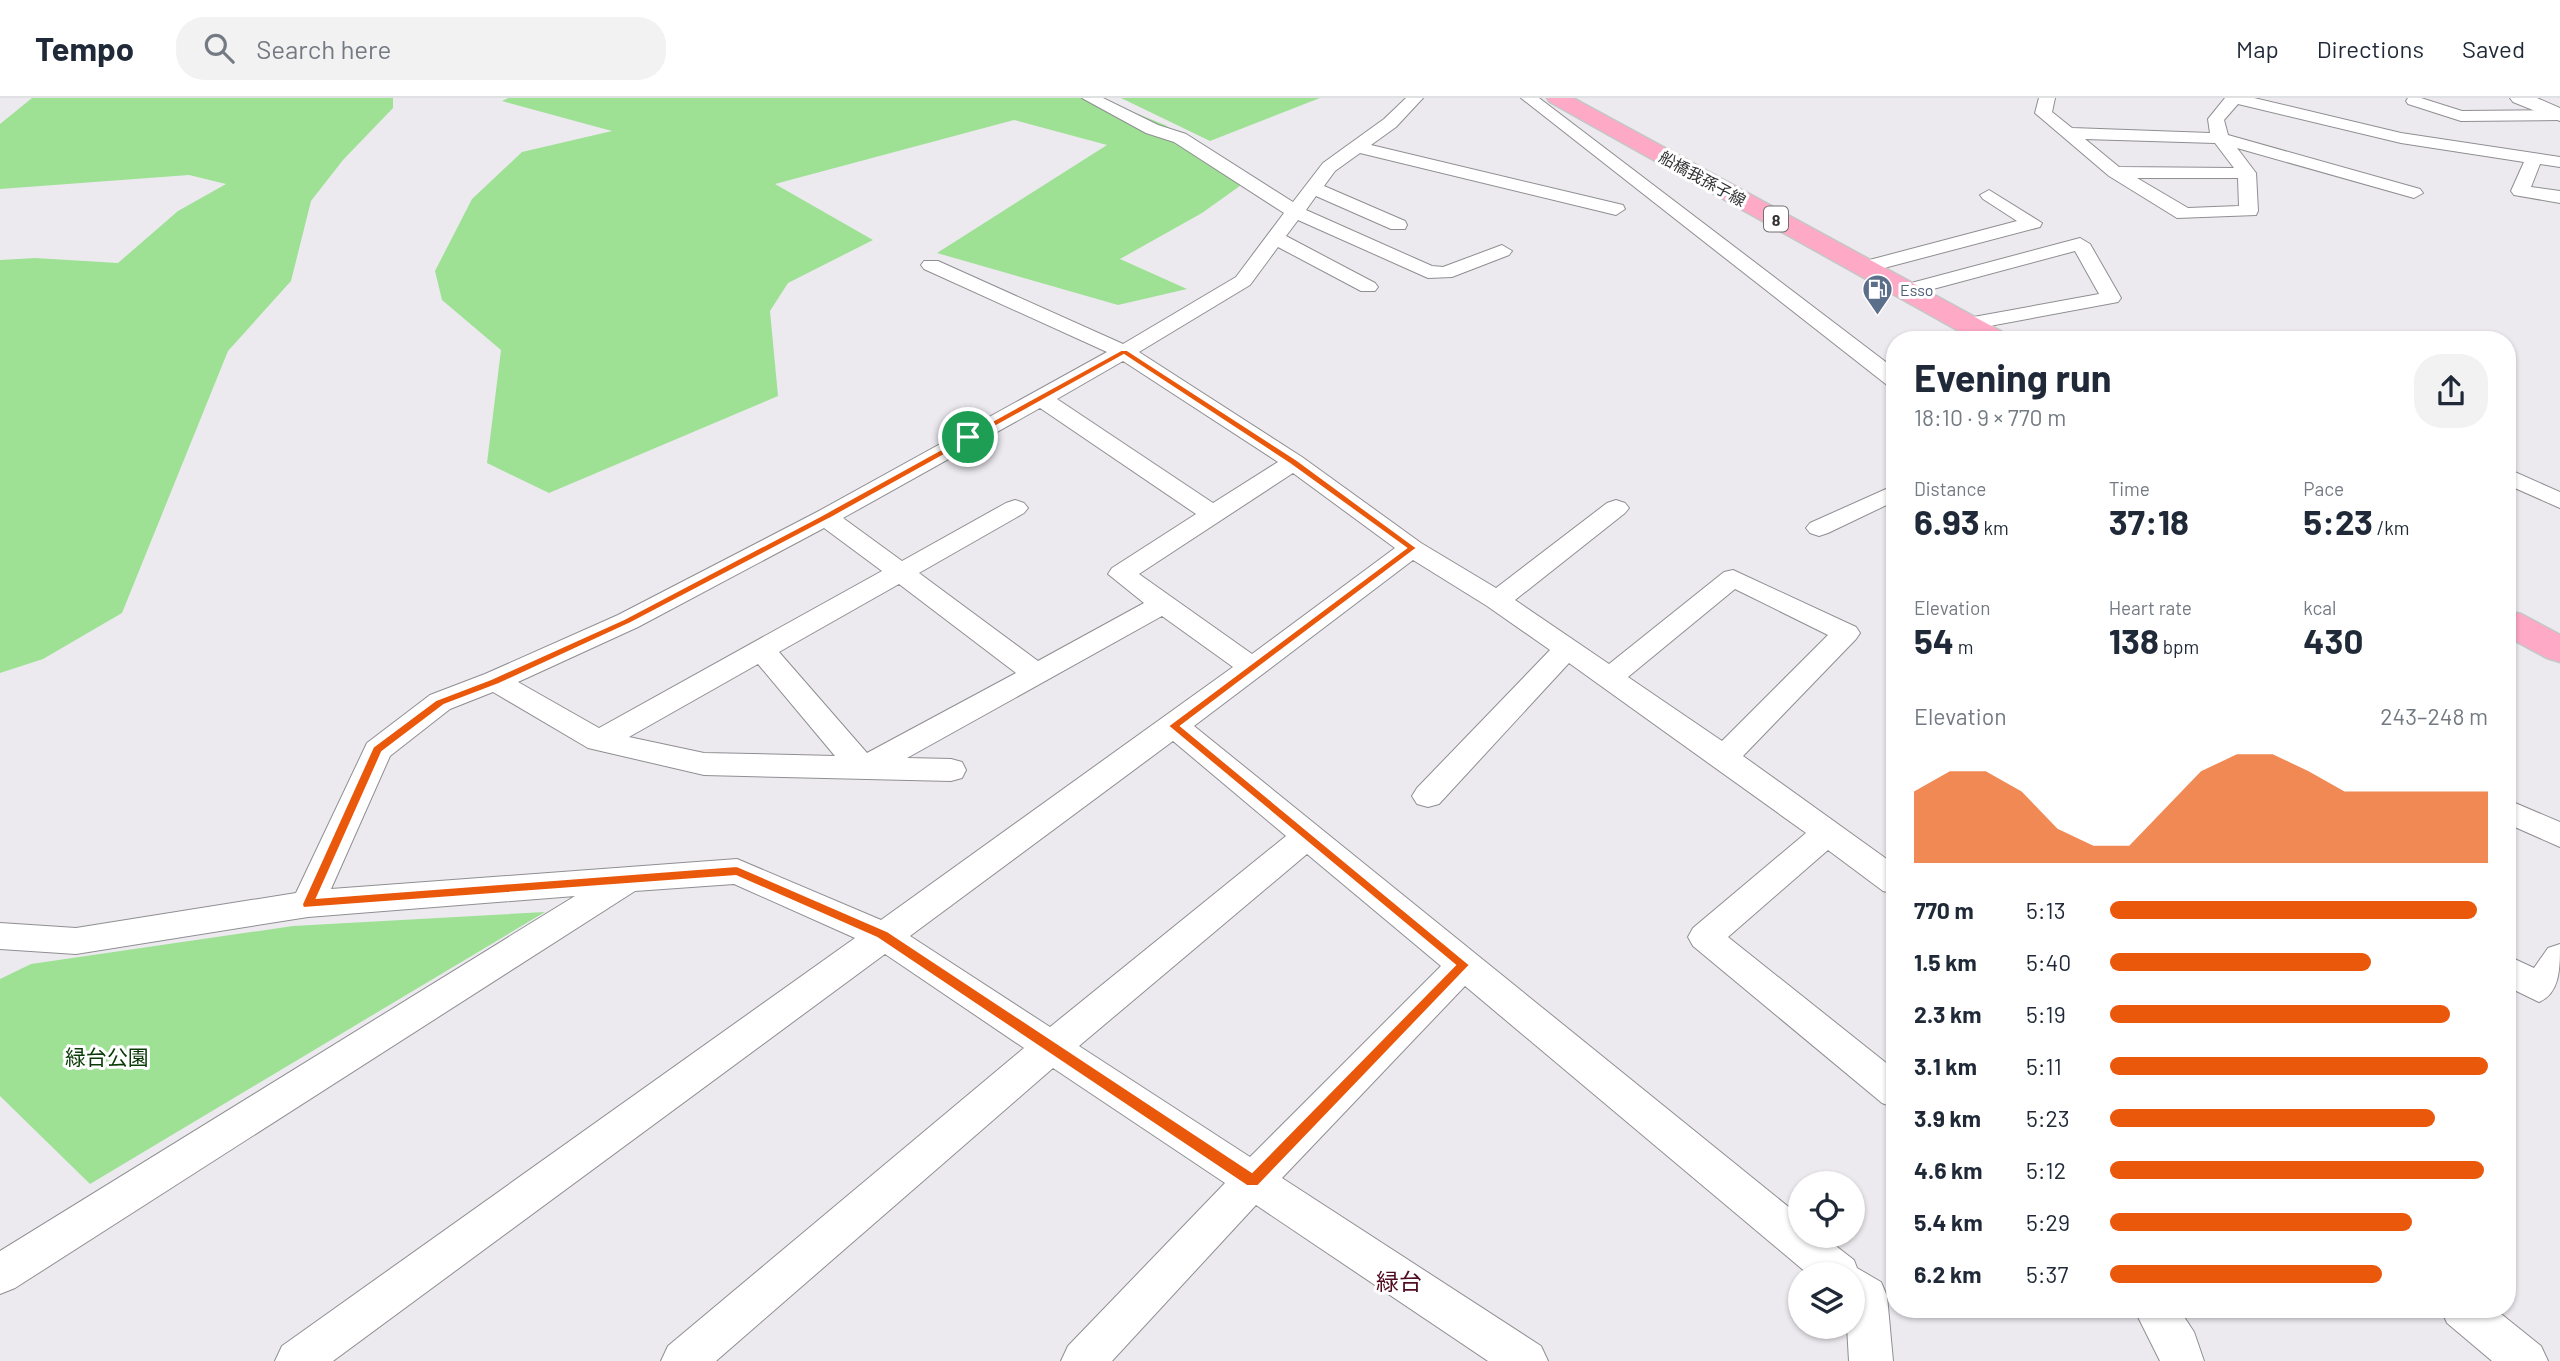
<!DOCTYPE html>
<meta charset="utf-8">
<style>
:root{--surface:#fff;--page:#f2f2f3;--text:#1f2937;--muted:#747a83;--line:#e0e1e3;--accent:#ea580c}
body{margin:0;font-family:Barlow,"Noto Sans JP",sans-serif;background:var(--page);color:var(--text);height:100vh;display:flex;flex-direction:column;font-size:26px;white-space:nowrap}
*{box-sizing:border-box;margin:0}
p{font-size:23px;color:var(--muted)}
.icon{flex:none;width:38px;height:38px;fill:none;stroke:currentColor;stroke-width:2;stroke-linecap:round;stroke-linejoin:round}
.map{position:relative;flex:1;overflow:hidden}
.panel{position:absolute;left:1886px;top:233px;width:630px;height:987px;display:flex;flex-direction:column;background:var(--surface);border-radius:28px;box-shadow:0 2px 5px #0004}
.panel>*{flex:none}
.tools{position:absolute;left:1788px;top:1073px;display:grid;gap:14px}
.tools a{display:grid;place-items:center;width:77px;height:77px;border-radius:50%;background:var(--surface);box-shadow:0 2px 5px #0004;font-size:35px}
.pin{position:absolute;display:grid;place-items:center;width:60px;height:60px;color:#fff;margin:-30px;border:4px solid #fff;border-radius:50%;box-shadow:0 2px 7px #0007}
.round{display:grid;place-items:center;flex:none;width:74px;height:74px;border-radius:28px;background:var(--page)}
.headline{display:flex;align-items:center;justify-content:space-between;height:119px;padding:0 28px}
h1{font-size:38px;font-weight:700;line-height:52px}
.stats{display:grid;grid-template-columns:repeat(3,1fr);gap:10px;height:119px;padding:7px 28px}
.stats div{display:grid;align-content:center}
.stats b{font-size:35px;font-weight:700}
.stats small{font-size:19px;font-weight:400}
.stats p{font-size:19px}
.chart{height:196px;padding:14px 28px}
.chart p{display:flex;justify-content:space-between}
.chart svg{width:100%;height:126px;margin-top:7px;fill:var(--accent);opacity:.7}
ul{padding:0 28px;list-style:none;font-size:23px}
li{display:grid;grid-template-columns:112px 84px 1fr;align-items:center;height:52px}
li i{height:18px;border-radius:9px;background:var(--accent)}
header{display:flex;align-items:center;gap:42px;box-sizing:border-box;height:98px;padding:0 35px;background:var(--surface);border-bottom:2px solid var(--line)}
header strong{font-size:33px}
nav{display:flex;gap:38px;margin-inline-start:auto;font-size:24px}
.search{width:490px;height:63px;background:var(--page);display:flex;align-items:center;gap:18px;box-sizing:border-box;padding:0 24px;border-radius:28px;color:var(--muted);font-size:26px}
.map>svg:first-child{display:block}
.green{fill:#9ee195}
.lines{fill:none;stroke-linecap:round;stroke-linejoin:round}
.minor-casing{stroke:#8f8e92;stroke-width:2}
.tertiary-casing{stroke:#8f8e92;stroke-width:2}
.primary-casing{stroke:#c6c6c6;stroke-width:3}
.minor{fill:#fff;fill-rule:evenodd}
.tertiary{fill:#fff;fill-rule:evenodd}
.primary{fill:#fea9c6;fill-rule:evenodd}
.route{fill:#ea580c;stroke:#fff;stroke-width:2;fill-rule:evenodd}
.labels{text-anchor:middle;dominant-baseline:central;stroke-width:6;stroke-linejoin:round;paint-order:stroke}
.far-street-label{font-size:16px;fill:#323234;stroke:#fff}
.shield{fill:#fff;stroke:#707071;stroke-width:2}
.shield-label{font-size:16px;font-weight:bold;fill:#323234}
.far-service-label{font-size:16px;fill:#4e5e75;stroke:#fff;text-anchor:start}
.near-park-label{font-size:21px;fill:#0a3a06;stroke:#fff}
.near-neighbourhood-label{font-size:23px;fill:#510c22;stroke:#fff}
</style>
<header>
<strong>Tempo</strong>
<div class="search"><svg class="icon" aria-label="search" viewBox="0 0 24 24"><circle cx="10" cy="10" r="6"/><path d="M15 15l6 6"/></svg>Search here</div>
<nav><a>Map</a><a>Directions</a><a>Saved</a></nav>
</header>
<div class="map">
<svg width="2560" height="1263" viewBox="0 0 2560 1263">
<rect width="100%" height="100%" fill="#eceaef"/>
<path class="green" d="M32 0H393V10L343 62 311 103 291 183 228 253 122 515 43 561 0 575V162L35 160 118 165 178 113 226 86 189 77 0 91V26Z
M508 0H1099L1165 27 1251 80 1202 115 1120 161 1187 191 1118 207 937 155 1107 47 1014 22 775 86 873 142 788 185 770 213 778 298 549 395 487 365 501 252 442 202 435 173 472 101 522 54 612 33 502 3Z
M1121 0H1320L1210 43Z
M545 814 90 1086 0 998V881L31 866 293 828Z"/>
<g class="lines">
<defs>
<path id="minor" d="M1082 0H1103L1158 27 1186 36 1293 104 1323 65 1384 21 1406 0H1423L1396 29 1371 47 1623 107 1625 111 1616 117 1360 55 1335 73 1324 88 1405 123 1407 127 1405 131H1391L1316 98 1306 112 1432 168 1443 169 1502 147 1512 153 1509 157 1452 179 1428 180 1298 122 1286 138 1375 185 1378 189 1375 193H1361L1278 149 1250 187 1139 254 1302 359 1421 445 1496 490 1607 405 1616 402 1625 405 1629 410 1625 415 1515 502 1609 566 1724 474 1733 472 1856 529 1860 535 1856 541 1743 658 1895 767V796L1883 793 1828 752 1728 839 1895 972V1010L1882 1005 1693 848 1688 839 1693 830 1806 735 1569 565 1439 706 1428 709 1417 706 1412 698 1417 690 1550 552 1487 508 1413 462 1194 628 1801 1119V1138H1823L1854 1162 1857 1170 1881 1184 1887 1198 1893 1263H1849L1847 1228H1853V1176H1808L1465 888 1282 1080 1541 1248 1548 1263H1488L1256 1107 1112 1263H1061L1068 1248 1225 1085 1053 970 716 1263H661L668 1248 1024 950 885 856 333 1263H275L282 1248 855 840 734 786 635 793 15 1190 0 1196V1153L575 798 308 819 76 856 0 851V825L76 830 296 795 367 645 430 597 485 576 618 517 817 414 1107 254 924 171 921 167 924 163H938L1123 246 1236 179 1284 115 1174 44 1146 35ZM1123 263 1278 364 1213 405 1057 301ZM1040 310 1196 416 1112 470 1108 476 1144 505 1038 563 919 475 1024 415 1028 410 1024 405 1015 402 1006 405 902 463 843 420ZM1293 375 1395 450 1252 556 1139 476ZM824 430 882 473 599 630 518 584 638 529ZM899 486 1016 575 867 655 779 554ZM1735 491 1828 537 1722 643 1628 579ZM1162 518 1233 569 881 822 737 761 331 791 390 658 450 611 493 594 588 650 704 677 951 683 962 680 966 672 962 664 951 661 907 660ZM758 566 835 658 704 655 629 639ZM1173 643 1286 738 1050 929 910 838ZM1307 756 1441 868 1250 1059 1079 948Z
M1521 0H1539L1895 271V289L1887 287Z
M2039 0H2055L2052 14 2072 30 2210 35 2208 21 2225 0H2254L2401 35 2560 59V69L2540 66 2531 89 2560 93V105L2514 97 2511 93 2524 64 2401 45 2238 6 2224 22 2228 37 2420 91 2423 95 2414 100 2237 50 2256 75 2258 113 2256 117 2177 120 2109 78 2035 15ZM2085 41 2215 45 2234 70 2119 69ZM2137 80H2238L2239 108 2188 110Z
M2408 0H2421L2462 13 2560 12V22L2461 23 2408 6 2406 3Z
M1989 92 2042 125 2040 129 1865 175 1858 173 1855 169 1858 165 2017 123 1983 101 1980 97Z
M2080 140 2090 146 2121 200 2118 204 1968 232 1961 230 1957 226 1961 222 1968 220 2099 196 2075 153 1907 198 1900 196 1897 192 1900 188Z
M2508 371 2560 394V410L2508 387Z
M1895 387V403L1828 435 1819 438 1810 435 1806 430 1810 425Z
M2508 702 2560 724V749L2508 726Z
M2560 846C2560 871 2560 895 2539 904L2508 889V858L2534 870 2548 850Z
M2134 1211H2179L2194 1234 2204 1263H2160Z
M2441 1211H2495L2541 1248 2548 1263H2492L2447 1225Z"/>
<path id="tertiary" d="M2510 0H2537L2560 10V23L2513 4Z"/>
<path id="primary" d="M1547 0H1573L2006 236 2010 242H1975L1550 4Z
M2508 513 2521 516 2560 537V564L2547 560 2508 539Z"/>
</defs>
<use href="#minor" class="minor-casing"/>
<use href="#tertiary" class="tertiary-casing"/>
<use href="#primary" class="primary-casing"/>
<use href="#minor" class="minor"/>
<use href="#tertiary" class="tertiary"/>
<use href="#primary" class="primary"/>
</g>
<path class="route" d="M1121 252H1127L1297 362 1417 450 1181 628 1470 867 1258 1088H1247L877 840 736 778 303 810 302 806 373 649 436 602 491 581 624 521 822 417ZM1124 257 1290 366 1406 450 1168 628 1455 867 1252 1074 887 833 737 768 317 800 382 654 444 607 499 586 631 525 829 421Z"/>
<defs>
<symbol id="fuel-pin" viewBox="-11 -11 22 30"><path d="M0 17L-7.5 6A9.5 9.5 0 1 1 7.5 6Z" fill="#5c6f8a" stroke="#fff"/><path d="M-5.5-6h7V0h2V4h1.3V-2.5L3-4.5l.8-.8L6-3V5H2.5V1h-1V6h-7ZM-4.2-4.7v3.2H.2V-4.7Z" fill="#fff"/></symbol>
</defs>
<g fill-rule="evenodd">
<use href="#fuel-pin" x="1860" y="174" width="35" height="47"/>
</g>
<g class="labels">
<g class="far-street-label">
<text transform="translate(1703 80) rotate(29)">船橋我孫子線</text>
</g>
<rect class="shield" x="1764" y="108.5" width="24" height="25" rx="5"/>
<g class="shield-label">
<text x="1776" y="121">8</text>
</g>
<g class="far-service-label">
<text x="1900" y="191">Esso</text>
</g>
<g class="near-park-label">
<text x="107" y="958">緑台公園</text>
</g>
<g class="near-neighbourhood-label">
<text x="1399" y="1183">緑台</text>
</g>
</g>
</svg>
<div class="tools">
<a><svg class="icon" aria-label="locate" viewBox="0 0 24 24"><circle cx="12" cy="12" r="6"/><path d="M12 2v4M12 18v4M2 12h4M18 12h4"/></svg></a>
<a><svg class="icon" aria-label="layers" viewBox="0 0 24 24"><path d="M12 4l9 5-9 5-9-5zM3 14l9 5 9-5"/></svg></a>
</div>
<div class="pin" style="left:968px;top:339px;background:#1e9e55"><svg class="icon" aria-label="arrive" viewBox="0 0 24 24"><path d="M6 21V4h12l-3 4 3 4H6"/></svg></div>
<section class="panel">
<div class="headline"><div><h1>Evening run</h1><p>18:10 · 9 × 770 m</p></div><a class="round"><svg class="icon" aria-label="share" viewBox="0 0 24 24"><path d="M12 15V3M7 8l5-5 5 5M5 13v7h14v-7"/></svg></a></div>
<div class="stats">
<div><p>Distance</p><b>6.93<small> km</small></b></div>
<div><p>Time</p><b>37:18</b></div>
<div><p>Pace</p><b>5:23<small> /km</small></b></div>
</div>
<div class="stats">
<div><p>Elevation</p><b>54<small> m</small></b></div>
<div><p>Heart rate</p><b>138<small> bpm</small></b></div>
<div><p>kcal</p><b>430</b></div>
</div>
<div class="chart"><p><span>Elevation</span>243–248 m</p>
<svg viewBox="0 0 160 44" preserveAspectRatio="none"><path d="M0 44V19L10 12L20 12L30 19L40 32L50 38L60 38L70 25L80 12L90 6L100 6L110 12L120 19L130 19L140 19L150 19L160 19V44z"/></svg>
</div>
<ul>
<li><b>770 m</b>5:13<i style="width:97%"></i></li>
<li><b>1.5 km</b>5:40<i style="width:69%"></i></li>
<li><b>2.3 km</b>5:19<i style="width:90%"></i></li>
<li><b>3.1 km</b>5:11<i style="width:100%"></i></li>
<li><b>3.9 km</b>5:23<i style="width:86%"></i></li>
<li><b>4.6 km</b>5:12<i style="width:99%"></i></li>
<li><b>5.4 km</b>5:29<i style="width:80%"></i></li>
<li><b>6.2 km</b>5:37<i style="width:72%"></i></li>
</ul>
</section>
</div>
